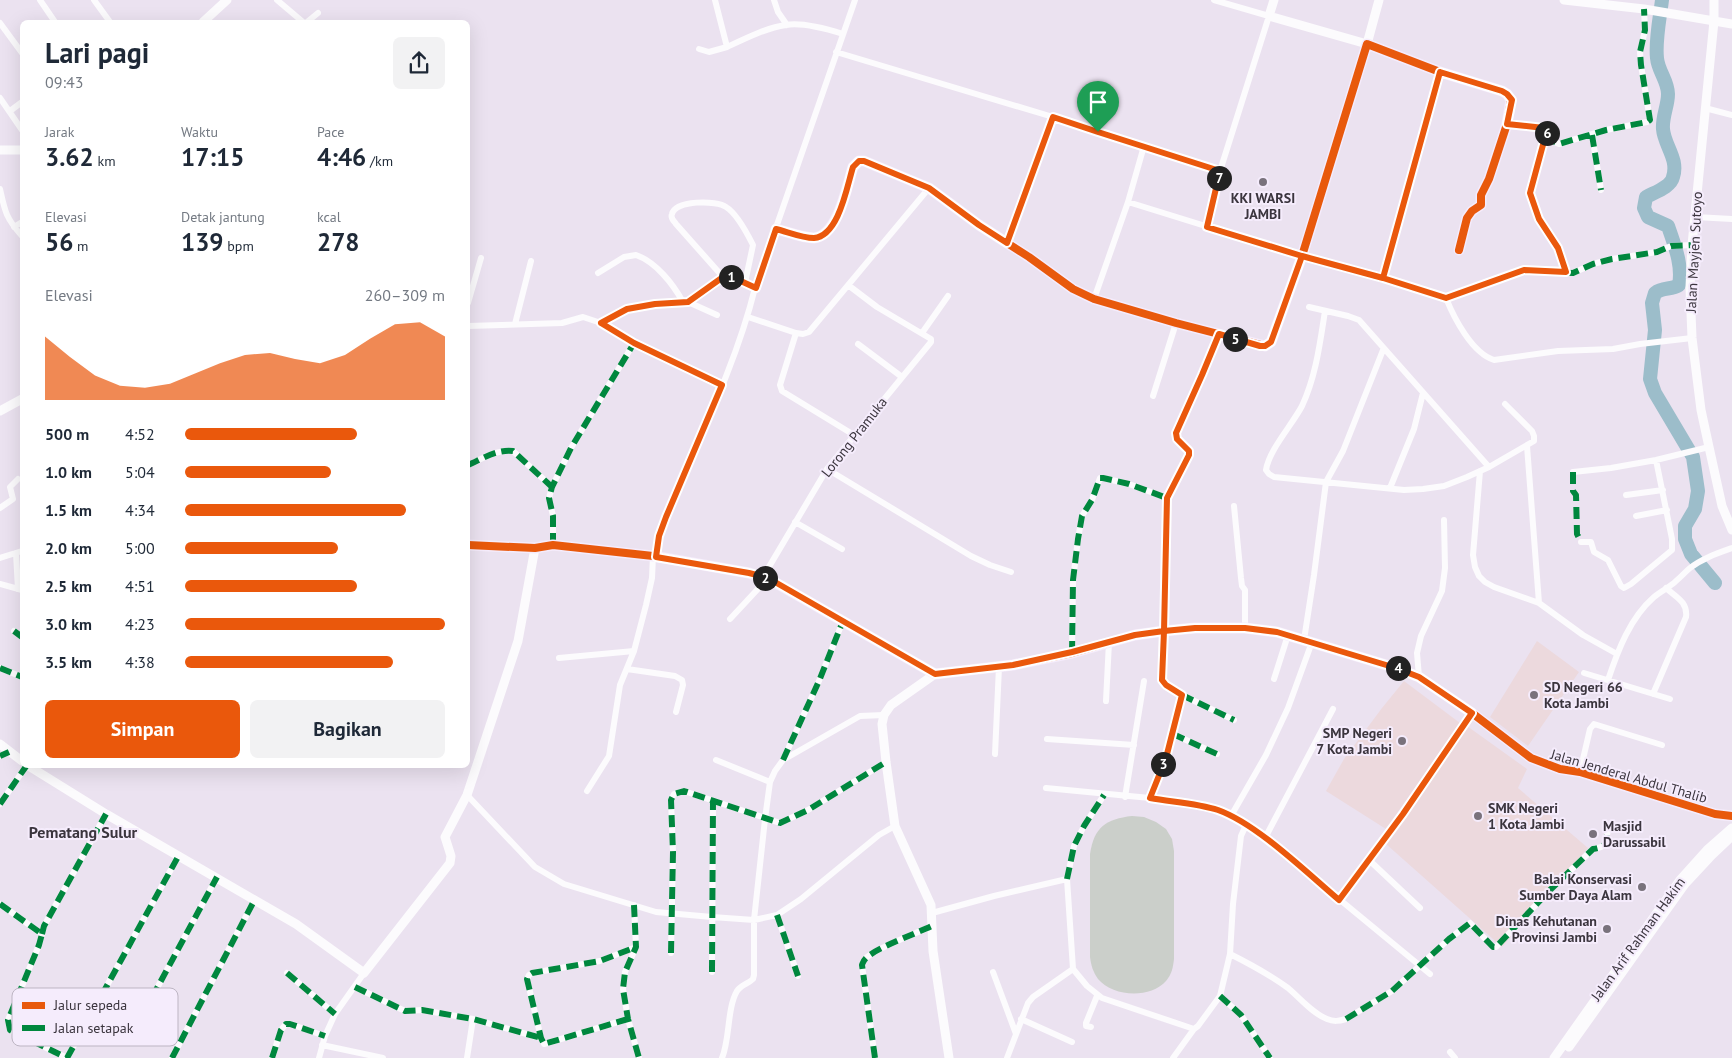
<!DOCTYPE html>
<html lang="id">
<meta charset="utf-8">
<style>
:root{--surface:#fff;--page:#f2f2f3;--text:#1f2937;--muted:#747a83;--accent:#ea580c}
body{margin:0;font-family:"PT Sans",sans-serif;background:var(--page);color:var(--text);height:100vh;display:flex;flex-direction:column;font-size:19px;white-space:nowrap}
*{box-sizing:border-box;margin:0}
p{font-size:16px;color:var(--muted)}
.icon{flex:none;width:28px;height:28px;fill:none;stroke:currentColor;stroke-width:2;stroke-linecap:round;stroke-linejoin:round}
.map{position:relative;flex:1;overflow:hidden}
.drawer{position:absolute;left:20px;top:20px;width:450px;height:748px;display:flex;flex-direction:column;background:var(--surface);border-radius:8px;box-shadow:0 5px 20px #0002}
.drawer>*{flex:none}
.pin{position:absolute;display:grid;place-items:center;width:42px;height:42px;color:#fff;margin:-51px -21px;border-radius:50% 50% 50% 0;rotate:-45deg;box-shadow:0 0 5px #0007}
.pin .icon{rotate:45deg}
.km{position:absolute;width:25px;height:25px;margin:-12px;border-radius:50%;background:#222;color:#fff;font-size:14px;line-height:25px;text-align:center}
.round{display:grid;place-items:center;flex:none;width:52px;height:52px;border-radius:8px;background:var(--page)}
.head{display:flex;align-items:center;justify-content:space-between;height:85px;padding:0 25px}
h1{font-size:28px;font-weight:800;line-height:38px}
.metrics{display:grid;grid-template-columns:repeat(3,1fr);gap:8px;height:85px;padding:5px 25px}
.metrics div{display:grid;align-content:center}
.metrics b{font-size:25px;font-weight:800}
.metrics small{font-size:14px;font-weight:400}
.metrics p{font-size:14px}
.chart{height:140px;padding:10px 25px}
.chart p{display:flex;justify-content:space-between}
.chart svg{width:100%;height:90px;margin-top:5px;fill:var(--accent);opacity:.7}
.action{display:flex;gap:10px;margin-top:auto;padding:10px 25px}
.action a{flex:1;height:58px;border-radius:8px;background:var(--accent);color:#fff;font-size:20px;font-weight:800;line-height:58px;text-align:center}
.action a+a{background:var(--page);color:var(--text)}
ul{padding:0 25px;list-style:none;font-size:16px}
li{display:grid;grid-template-columns:80px 60px 1fr;align-items:center;height:38px}
li i{height:12px;border-radius:6px;background:var(--accent)}
.map>svg:first-child{display:block}
.education{fill:#ecd9dd}
.green{fill:#cbcfca}
.lines{fill:none;stroke-linecap:round;stroke-linejoin:round}
.river{stroke:#9cbdca;stroke-width:14}
.street{stroke:#fcfbfd;stroke-width:6}
.secondary{stroke:#fcfbfd;stroke-width:9}
.quiet{stroke:#00873e;stroke-width:6;stroke-dasharray:12 6;stroke-linecap:butt}
.cycleway-casing{stroke:#f5ecfc;stroke-width:11}
.cycleway{stroke:#e8590c;stroke-width:8}
.route-casing{stroke:#fff;stroke-width:10}
.route{stroke:#ea580c;stroke-width:6}
.poi-dot{fill:#79727c;stroke:#f5ecfc;stroke-width:2}
.labels{text-anchor:middle;dominant-baseline:central;stroke-width:4;stroke-linejoin:round;paint-order:stroke}
.poi-label{font-size:14px;font-weight:bold;fill:#3b353e;stroke:#f5ecfc;text-anchor:start}
.street-label{font-size:14px;fill:#3b353e;stroke:#f5ecfc}
.quarter-label{font-size:16px;font-weight:bold;fill:#3b353e;stroke:#f5ecfc}
.key{fill:#f5ecfc;stroke:#bdb5c3;stroke-width:1}
.key-label{font-size:14px;fill:#3b353e}
</style>
<div class="map">
<svg width="1732" height="1058" viewBox="0 0 1732 1058">
<rect width="100%" height="100%" fill="#ebe2f0"/>
<path class="education" d="M1537 641 1579 672 1528 746 1490 717Z
M1404 681 1460 723 1386 829 1326 791 1344 759 1382 708Z
M1467 726 1527 769 1518 788 1588 848 1502 947 1386 844 1443 759Z"/>
<path class="green" d="M1132 816 1144 817 1156 822 1166 829 1172 839 1174 851V959C1173 967 1172 974 1166 981 1150 999 1113 997 1098 979 1093 972 1091 965 1090 957V854C1094 827 1106 819 1132 816Z"/>
<g class="lines">
<path class="river" d="M1662 0C1660 17 1655 41 1657 58 1658 71 1668 81 1668 94 1668 106 1662 117 1663 129 1664 145 1679 159 1673 177 1671 187 1655 192 1646 197L1644 208 1648 217 1668 226C1674 244 1683 265 1679 285 1671 290 1663 287 1655 293L1652 303 1655 330 1650 379 1655 393 1693 457 1698 491 1695 509 1685 526V539L1691 554 1715 583"/>
<path class="street" d="M40 0 55 22
M94 0 110 22
M277 0 303 22
M715 0 727 47C746 38 766 28 786 25 803 22 827 29 843 34
M774 0 778 12 787 25
M307 22 318 13
M0 23 22 53
M699 49 709 52 727 47
M836 52 1053 117 1220 171 1269 16 1214 0
M0 98 22 130
M1705 108 1732 115
M10 111 22 102
M1507 124 1546 128 1547 134 1530 193 1539 219 1558 249 1566 272
M1547 134 1555 142 1559 144 1606 130 1647 122 1650 120 1641 65 1640 52 1645 30 1644 9
M1592 135 1601 190
M0 189C5 212 6 218 22 236
M1128 202 1302 256 1383 278 1446 298 1524 270 1573 273 1593 264 1612 259 1657 252 1671 246 1692 245
M1695 217 1732 219
M14 227 22 222
M1207 227 1220 171
M776 229C788 232 802 238 814 238 838 236 847 186 853 167L859 161H864L929 188 979 225 1029 257 1073 289 1094 299 1176 323 1265 346 1271 342 1302 256 1367 44 1440 72 1502 91 1507 94 1511 100 1507 124 1489 179 1481 195V205L1472 211 1467 218 1459 250
M1007 243 1053 117
M598 273 624 257 636 255C656 262 673 284 683 302
M723 277 676 224C674 221 670 218 672 214 675 200 717 200 726 207 736 213 748 235 753 245L745 283
M1383 278 1440 72
M1446 298C1454 318 1472 353 1494 360L1558 351 1613 349 1640 344 1692 338
M1094 299 1128 202 1144 146
M688 302 717 315
M468 303 481 258
M1309 307 1348 316 1359 320 1489 467
M1325 311C1320 343 1316 376 1302 406 1292 425 1269 450 1266 470L1269 474 1274 477 1404 490 1423 489 1444 486 1467 477 1489 467 1534 441V436L1532 431 1505 404
M748 317 796 333 803 334 809 332 929 188
M601 323 634 343 722 385
M515 324 531 261
M468 326 562 323 583 317 601 323 627 309 655 304 688 302 723 277H732L755 288
M796 333 780 385 782 391 854 435
M922 333 948 296
M858 344 902 377
M1153 396 1176 323
M1527 446 1539 603
M468 465C482 459 497 449 513 451L552 487
M827 469 971 556 990 565 1011 572
M1480 471 1473 555 1475 567 1479 576 1485 582 1494 587 1539 603 1583 635 1617 654
M1573 472 1611 468 1656 460 1709 447
M1390 488 1414 429 1423 393
M1626 495 1663 490
M1234 506 1241 578 1242 586 1245 590V628
M0 508 13 499 10 487 18 479
M1636 516 1667 510
M795 522 842 549
M1581 542H1591L1594 552 1608 560 1621 586 1624 588 1631 584 1672 550V539L1656 460
M553 545V516L549 498 552 487 571 448 634 343
M16 553 18 589
M656 557 659 536 666 517C697 443 736 365 755 288L855 0
M0 558 22 551
M763 577 827 469 931 342V339L877 307 848 285
M0 584 22 590
M730 619 768 578
M14 631 22 637
M1304 640 1314 575 1326 482 1343 451 1383 350
M1072 653 1073 580 1078 539 1082 516 1092 500 1100 478H1103L1129 484 1167 498
M559 658 634 651
M0 668 22 677
M627 669 675 676 682 680 683 685 676 712
M1584 673 1670 699
M1419 677 1417 653 1421 636 1442 591 1445 568 1444 520
M1274 679 1288 635
M1608 680C1618 650 1630 618 1654 597 1661 591 1670 587 1676 581 1681 577 1685 572 1690 568 1703 558 1718 553 1732 548
M1653 694 1686 617C1688 602 1676 597 1666 588
M1182 695 1234 720
M1106 701 1109 642
M1173 734 1217 754
M1047 739 1134 745
M995 754 999 667
M0 756 9 752
M716 760 770 782
M783 760 819 681 843 621
M1580 772 1590 729 1594 724 1662 745
M1046 788 1150 798 1208 807 1219 811 1246 825
M587 791 609 756 620 685 634 651 646 605 652 578 653 556
M467 795 535 867 564 884 656 912 712 917 754 920 777 915 801 899 879 835 895 826
M1104 795 1084 826 1074 846 1067 879 1073 969 1087 986 1102 998 1194 1029 1198 1026 1220 996 1230 954 1233 904 1241 836 1246 825 1265 838 1430 974
M1125 797 1144 681
M1150 798 1166 757 1182 695 1166 685 1162 680 1166 503 1167 498 1189 455V451L1177 439 1176 433 1202 375 1219 334
M0 804 27 765
M1231 816 1266 755 1288 708 1312 642
M1265 838 1333 709
M1369 860 1420 908
M1339 899 1403 814 1472 713
M0 904 42 934 39 945 8 1020 10 1030 67 1058
M634 905 636 947 625 972 623 989 628 1019 639 1058
M932 913 994 896 1067 879
M777 915 798 976
M42 934 44 926 106 814
M671 953 673 852 671 800 674 794 684 791 780 823 808 810 886 762
M1230 954C1250 964 1270 975 1288 988 1300 998 1312 1013 1327 1019 1334 1022 1339 1021 1346 1019L1392 991 1449 939 1470 923 1493 947H1496L1550 890 1593 849C1608 846 1605 845 1608 830
M712 972 713 801
M993 972 1016 1034
M287 973 335 1014
M355 987 405 1011 422 1010 473 1019 541 1038
M1220 996 1241 1015 1270 1058
M628 1019 544 1044 541 1038 527 979 529 975 532 973 600 961 636 947
M1021 1019 1072 1042
M1091 1027 1086 1026V1023L1097 996
M135 1029 217 877
M322 1045 383 1058
M1450 1052 1455 1058
M67 1058 179 855
M172 1058 255 899
M272 1058 281 1030 286 1024H290L325 1036
M319 1058 325 1036 335 1014 364 973
M467 1058 473 1019
M722 1058C730 1039 727 1008 737 991 741 985 748 984 753 979L754 975V920L765 819 770 782 775 771 783 760 860 716 884 715
M875 1058 862 965C863 962 863 961 866 958 876 948 917 933 932 926
M1007 1058 1028 1003 1033 997 1073 969
M1173 1058 1194 1029"/>
<path class="secondary" d="M1274 0 1269 16 1367 44 1379 0
M1564 0 1644 9 1732 24
M1714 0V21L1692 245 1690 287 1692 338 1701 410 1709 447 1722 506 1732 530
M203 22 227 0
M0 150H22
M0 411 22 399
M468 545 535 548 553 545 653 556 749 573 778 584 935 674 1013 665 1072 653 1135 635 1164 631 1195 628H1245L1277 632 1396 668 1419 677 1472 713 1531 758 1560 769 1580 772 1715 814 1732 816
M935 674 891 705 884 715 882 724 886 762 895 826 931 905 933 951 949 1058
M0 744 22 761
M27 765 106 814 296 924 364 973 450 863 451 856 445 837 467 795 518 641 535 548
M1569 1047 1685 884 1712 855 1732 836
M1554 1058 1680 880 1707 850 1732 828"/>
<path class="quiet" d="M1506 126 1507 124 1546 128 1547 134 1530 193 1539 219 1558 249 1566 272
M1547 134 1555 142 1559 144 1606 130 1647 122 1650 120 1641 65 1640 52 1645 30 1644 9
M1592 135 1601 190
M1446 298 1524 270 1573 273 1593 264 1612 259 1657 252 1671 246 1692 245
M468 465C482 459 497 449 513 451L552 487
M1573 472V491L1576 495 1577 534 1581 542
M553 545V516L549 498 552 487 571 448 634 343
M14 631 22 637
M1072 653 1073 580 1078 539 1082 516 1092 500 1100 478H1103L1129 484 1167 498
M0 668 22 677
M1182 695 1234 720
M1173 734 1217 754
M0 756 9 752
M783 760 819 681 843 621
M1150 798 1166 757 1182 695 1166 685 1162 680 1164 631
M0 804 27 765
M1067 879 1074 846 1084 826 1104 795
M0 904 42 934 39 945 8 1020 10 1030 67 1058
M634 905 636 947 625 972 623 989 628 1019 639 1058
M777 915 798 976
M42 934 44 926 106 814
M671 953 673 852 671 800 674 794 684 791 780 823 808 810 886 762
M712 972 713 801
M287 973 335 1014
M355 987 405 1011 422 1010 473 1019 541 1038
M1220 996 1241 1015 1270 1058
M628 1019 544 1044 541 1038 527 979 529 975 532 973 600 961 636 947
M1346 1019 1392 991 1449 939 1470 923 1493 947H1496L1550 890 1593 849C1608 846 1605 845 1608 830
M135 1029 217 877
M67 1058 179 855
M172 1058 255 899
M272 1058 281 1030 286 1024H290L325 1036
M875 1058 862 965C863 962 863 961 866 958 876 948 917 933 932 926"/>
<defs>
<path id="cycleway" d="M776 229C788 232 802 238 814 238 838 236 847 186 853 167L859 161H864L929 188 979 225 1029 257 1073 289 1094 299 1176 323 1265 346 1271 342 1302 256 1367 44 1440 72 1502 91 1507 94 1511 100 1507 124 1489 179 1481 195V205L1472 211 1467 218 1459 250
M468 545 535 548 553 545 653 556 749 573 778 584 935 674 1013 665 1072 653 1135 635 1164 631 1195 628H1245L1277 632 1396 668 1419 677 1472 713 1531 758 1560 769 1580 772 1715 814 1732 816"/>
</defs>
<use href="#cycleway" class="cycleway-casing"/>
<use href="#cycleway" class="cycleway"/>
</g>
<g class="lines">
<defs>
<path id="route" d="M1098 132 1053 117 1007 243 979 225 929 188 864 161H859L853 167C847 186 839 236 814 238 802 238 788 232 776 229L756 288 732 277H723L688 302 655 304 627 309 601 323 634 343 722 385 666 517 659 536 656 557 749 573 768 578 935 674 1013 665 1072 652 1135 635 1164 631 1162 680 1166 685 1182 695 1166 758 1150 798C1172 802 1197 803 1218 810 1257 824 1306 872 1339 900L1403 814 1472 713 1419 677 1396 668 1277 632 1245 628H1195L1164 631 1167 498 1189 455V451L1177 439 1176 433 1202 375 1219 334 1260 346H1265L1271 342 1302 256 1383 278 1440 72 1502 91 1507 94 1512 100 1507 124 1544 128 1547 130 1530 193 1539 219 1558 248 1566 272 1524 270 1446 298 1383 278 1302 256 1207 227 1220 171 1098 132"/>
</defs>
<use href="#route" class="route-casing"/>
<use href="#route" class="route"/>
</g>
<g class="poi-dot">
<circle cx="1263" cy="182" r="5"/>
<circle cx="1534" cy="695" r="5"/>
<circle cx="1402" cy="741" r="5"/>
<circle cx="1478" cy="816" r="5"/>
<circle cx="1593" cy="834" r="5"/>
<circle cx="1642" cy="887" r="5"/>
<circle cx="1607" cy="929" r="5"/>
</g>
<g class="labels">
<g class="poi-label">
<text x="1263" y="198" text-anchor="middle">KKI WARSI<tspan x="1263" dy="16">JAMBI</tspan></text>
<text x="1544" y="687">SD Negeri 66<tspan x="1544" dy="16">Kota Jambi</tspan></text>
<text x="1392" y="733" text-anchor="end">SMP Negeri<tspan x="1392" dy="16">7 Kota Jambi</tspan></text>
<text x="1488" y="808">SMK Negeri<tspan x="1488" dy="16">1 Kota Jambi</tspan></text>
<text x="1603" y="826">Masjid<tspan x="1603" dy="16">Darussabil</tspan></text>
<text x="1632" y="879" text-anchor="end">Balai Konservasi<tspan x="1632" dy="16">Sumber Daya Alam</tspan></text>
<text x="1597" y="921" text-anchor="end">Dinas Kehutanan<tspan x="1597" dy="16">Provinsi Jambi</tspan></text>
</g>
<g class="street-label">
<text transform="translate(1694 252) rotate(-87)">Jalan Mayjen Sutoyo</text>
<text transform="translate(854 437) rotate(-52)">Lorong Pramuka</text>
<text transform="translate(1629 776) rotate(16)">Jalan Jenderal Abdul Thalib</text>
<text transform="translate(1638 939) rotate(-54)">Jalan Arif Rahman Hakim</text>
</g>
<g class="quarter-label">
<text x="83" y="832">Pematang Sulur</text>
</g>
</g>
<rect x="12" y="988" width="166" height="58" rx="8" class="key"/>
<rect x="22" y="1002" width="23" height="7" fill="#e8590c"/>
<rect x="22" y="1025" width="23" height="6" fill="#00873e"/>
<g class="key-label">
<text x="54" y="1010">Jalur sepeda</text>
<text x="54" y="1033">Jalan setapak</text>
</g>
</svg>
<div class="pin" style="left:1098px;top:132px;background:#1e9e55"><svg class="icon" aria-label="arrive" viewBox="0 0 24 24"><path d="M6 21V4h12l-3 4 3 4H6"/></svg></div>
<b class="km" style="left:731px;top:277px">1</b>
<b class="km" style="left:765px;top:578px">2</b>
<b class="km" style="left:1163px;top:764px">3</b>
<b class="km" style="left:1398px;top:668px">4</b>
<b class="km" style="left:1235px;top:339px">5</b>
<b class="km" style="left:1547px;top:133px">6</b>
<b class="km" style="left:1219px;top:178px">7</b>
<section class="drawer">
<div class="head"><div><h1>Lari pagi</h1><p>09:43</p></div><a class="round"><svg class="icon" aria-label="share" viewBox="0 0 24 24"><path d="M12 15V3M7 8l5-5 5 5M5 13v7h14v-7"/></svg></a></div>
<div class="metrics">
<div><p>Jarak</p><b>3.62<small> km</small></b></div>
<div><p>Waktu</p><b>17:15</b></div>
<div><p>Pace</p><b>4:46<small> /km</small></b></div>
</div>
<div class="metrics">
<div><p>Elevasi</p><b>56<small> m</small></b></div>
<div><p>Detak jantung</p><b>139<small> bpm</small></b></div>
<div><p>kcal</p><b>278</b></div>
</div>
<div class="chart"><p><span>Elevasi</span>260–309 m</p>
<svg viewBox="0 0 160 44" preserveAspectRatio="none"><path d="M0 44V13L10 23L20 32L30 37L40 38L50 36L60 31L70 26L80 22L90 21L100 24L110 26L120 22L130 14L140 7L150 6L160 13V44z"/></svg>
</div>
<ul>
<li><b>500 m</b>4:52<i style="width:66%"></i></li>
<li><b>1.0 km</b>5:04<i style="width:56%"></i></li>
<li><b>1.5 km</b>4:34<i style="width:85%"></i></li>
<li><b>2.0 km</b>5:00<i style="width:59%"></i></li>
<li><b>2.5 km</b>4:51<i style="width:66%"></i></li>
<li><b>3.0 km</b>4:23<i style="width:100%"></i></li>
<li><b>3.5 km</b>4:38<i style="width:80%"></i></li>
</ul>
<div class="action"><a>Simpan</a><a>Bagikan</a></div>
</section>
</div>
